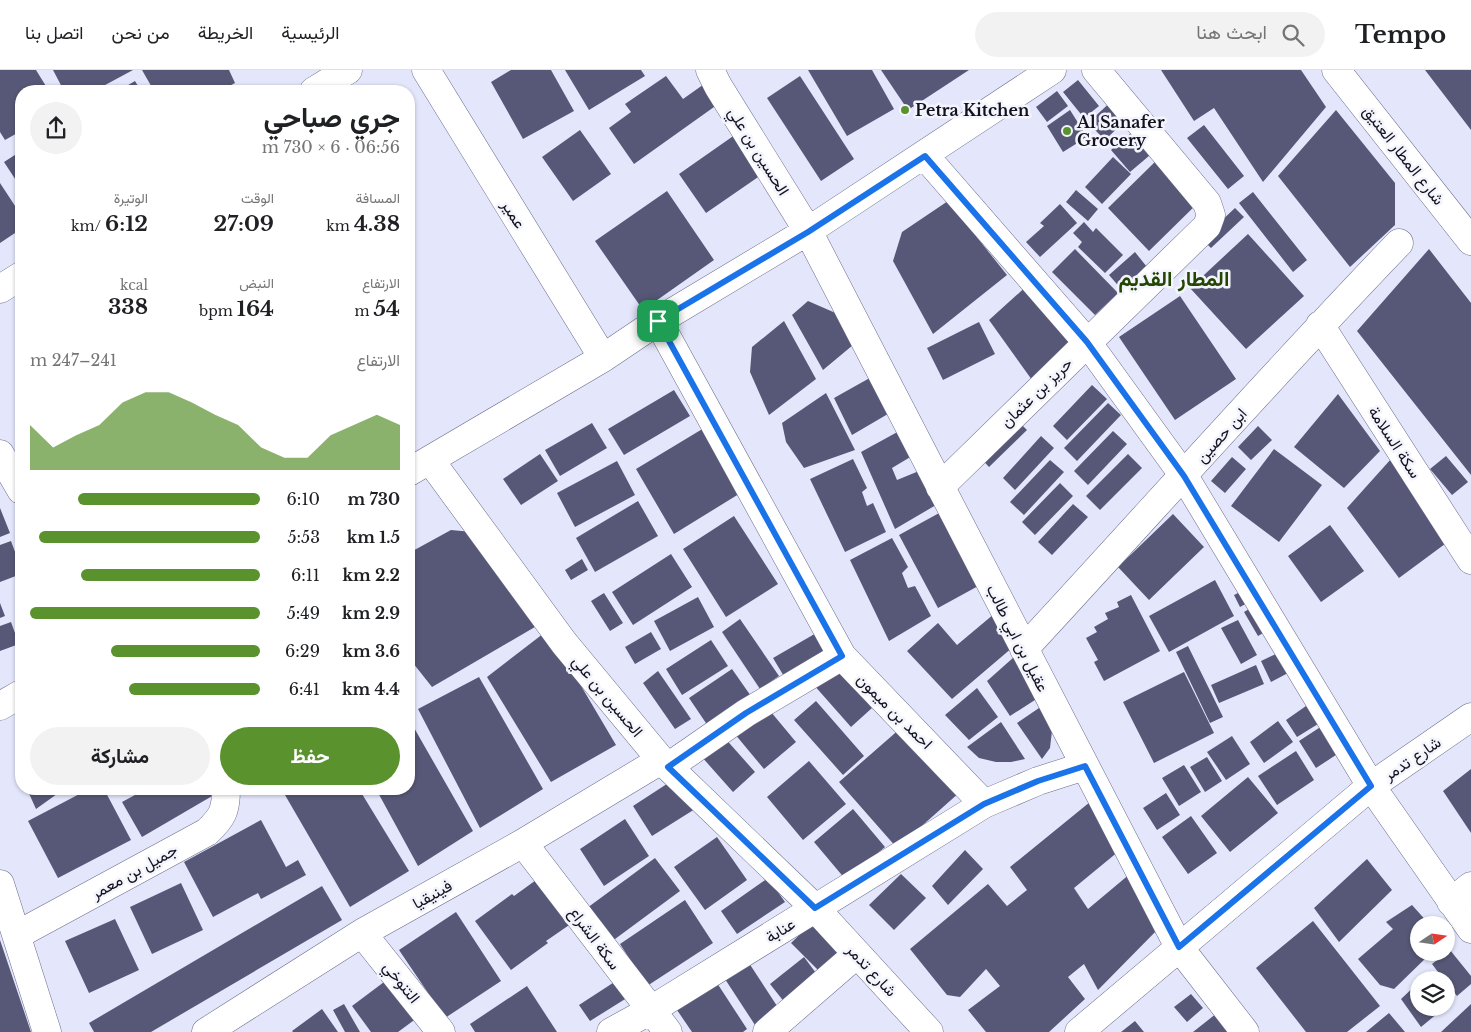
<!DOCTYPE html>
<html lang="ar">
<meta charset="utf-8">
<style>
:root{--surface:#fff;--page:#f2f2f2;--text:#202124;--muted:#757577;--line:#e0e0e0;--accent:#5a922e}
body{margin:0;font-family:"Libre Baskerville",Vazirmatn,serif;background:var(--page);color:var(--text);direction:rtl;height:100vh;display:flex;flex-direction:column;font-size:19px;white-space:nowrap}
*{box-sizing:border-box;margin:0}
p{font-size:16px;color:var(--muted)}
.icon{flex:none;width:28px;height:28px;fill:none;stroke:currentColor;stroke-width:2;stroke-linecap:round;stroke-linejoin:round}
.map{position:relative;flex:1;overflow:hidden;direction:ltr}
.side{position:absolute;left:15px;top:15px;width:400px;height:710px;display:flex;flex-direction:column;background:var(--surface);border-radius:20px;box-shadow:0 1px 4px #0004;direction:rtl}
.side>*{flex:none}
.needle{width:32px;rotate:77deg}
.controls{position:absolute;left:1410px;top:846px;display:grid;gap:10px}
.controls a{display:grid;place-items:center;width:45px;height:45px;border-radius:50%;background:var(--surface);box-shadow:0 1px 4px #0004;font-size:25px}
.pin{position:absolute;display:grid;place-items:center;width:42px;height:42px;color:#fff;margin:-21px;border-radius:10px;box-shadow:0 2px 8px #0006}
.round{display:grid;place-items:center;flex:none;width:52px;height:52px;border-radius:26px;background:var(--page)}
.summary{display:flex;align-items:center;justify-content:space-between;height:85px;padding:0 15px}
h1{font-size:28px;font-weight:700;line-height:38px}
.stats{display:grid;grid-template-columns:repeat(3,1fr);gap:8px;height:85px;padding:5px 15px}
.stats div{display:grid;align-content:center}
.stats b{font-size:21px;font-weight:700}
.stats small{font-size:14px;font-weight:400}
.stats p{font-size:14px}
.chart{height:140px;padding:10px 15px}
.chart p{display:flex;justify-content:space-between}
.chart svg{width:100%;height:90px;margin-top:5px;fill:var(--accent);opacity:.7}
.button{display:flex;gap:10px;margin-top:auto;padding:10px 15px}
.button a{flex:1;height:58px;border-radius:30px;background:var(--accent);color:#fff;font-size:20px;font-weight:700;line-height:58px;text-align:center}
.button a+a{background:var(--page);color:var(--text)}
ul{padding:0 15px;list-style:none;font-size:16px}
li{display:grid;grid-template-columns:80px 60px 1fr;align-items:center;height:38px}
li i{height:12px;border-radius:6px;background:var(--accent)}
header{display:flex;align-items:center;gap:30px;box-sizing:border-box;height:70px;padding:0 25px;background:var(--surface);border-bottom:1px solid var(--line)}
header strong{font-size:24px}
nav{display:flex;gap:28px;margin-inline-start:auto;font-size:18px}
.search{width:350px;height:45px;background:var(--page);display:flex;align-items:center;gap:12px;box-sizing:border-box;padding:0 18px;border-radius:28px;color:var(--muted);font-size:19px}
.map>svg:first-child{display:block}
.building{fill:#575877}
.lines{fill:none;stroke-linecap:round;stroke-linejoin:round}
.minor-casing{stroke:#6c6d8d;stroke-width:29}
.minor{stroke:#fff;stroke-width:28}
.route-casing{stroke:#fff;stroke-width:10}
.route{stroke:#1a73e8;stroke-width:6}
.poi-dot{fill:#5a922e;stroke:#f4f5fc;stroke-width:2}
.labels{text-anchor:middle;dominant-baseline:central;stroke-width:5;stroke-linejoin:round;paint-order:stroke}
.poi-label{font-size:16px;font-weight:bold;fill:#12121f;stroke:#f4f5fc;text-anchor:start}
.street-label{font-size:16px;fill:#12121f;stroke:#f4f5fc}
.district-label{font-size:21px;font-weight:bold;fill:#234602;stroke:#f4f5fc}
</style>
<header>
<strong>Tempo</strong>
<div class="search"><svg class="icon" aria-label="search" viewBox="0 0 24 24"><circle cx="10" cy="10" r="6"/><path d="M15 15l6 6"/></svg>ابحث هنا</div>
<nav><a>الرئيسية</a><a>الخريطة</a><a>من نحن</a><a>اتصل بنا</a></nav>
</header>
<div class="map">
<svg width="1471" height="962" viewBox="0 0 1471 962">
<rect width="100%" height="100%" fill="#e4e6fc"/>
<path class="building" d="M0 0H36L49 21H21V61L5 70 0 62Z
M53 0H133L94 21H64Z
M142 0H229L235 13 220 21H154Z
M511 0H551L574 41 523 69 491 12Z
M565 0H641L645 6 589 40Z
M808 0H872L894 39 847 66Z
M881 0H969L908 40Z
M1161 0H1301L1326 37 1263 112 1214 38 1194 51Z
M1425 0H1471V60Z
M666 6 683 29 707 12 721 32 634 94 609 58 631 42 625 34Z
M800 6 854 89 821 111 767 28Z
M1078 10 1099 36 1084 48 1063 22Z
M135 11 141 21H118Z
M1057 21 1068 36 1047 52 1036 37Z
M1116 27 1132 44 1105 70 1088 53Z
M1070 40 1087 67 1063 82 1047 56Z
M1336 40 1395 113V155L1350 197 1278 106Z
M1204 55 1244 106 1228 119 1187 68Z
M1137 58 1156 80 1130 102 1111 80Z
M580 60 611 104 573 131 542 87Z
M739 62 767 101 706 143 679 104Z
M21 81V118L4 92Z
M1161 86 1202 129 1149 181 1108 138Z
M1113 87 1131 104 1102 134 1085 117Z
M0 113 21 145V159L0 173Z
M1076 120 1098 139 1088 151 1066 132Z
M667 121 714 190 643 240 595 171Z
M1253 122 1307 190 1293 202 1239 133Z
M948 131 1007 205 933 264 893 191 902 162Z
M1060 134 1077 153 1040 187 1026 172 1044 156 1040 153Z
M1235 138 1244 147 1211 178 1202 169Z
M1084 152 1093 162 1096 158 1123 185 1105 203 1078 177 1082 172 1073 163Z
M1248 164 1304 226 1246 279 1190 218Z
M1075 179 1118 223 1095 245 1052 202Z
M1429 179 1471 233V405L1357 261Z
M1135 182 1147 197 1122 220 1109 205Z
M1030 213 1074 271 1032 310 989 250Z
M1180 226 1236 309 1175 350 1119 267Z
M808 231 847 248 859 270 823 300 792 245Z
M784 251 816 309 769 345 750 302 752 277Z
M979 252 995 284 943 310 927 278Z
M875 305 893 341 852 365 834 328Z
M1092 315 1107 329 1067 370 1053 356Z
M674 320 690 346 624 385 608 359Z
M826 323 855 380 804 398 786 372 782 353Z
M1338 324 1380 381 1344 418 1294 377Z
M1108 333 1121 345 1077 391 1064 378Z
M1016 349 1027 360 989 397 979 386Z
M592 353 607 378 560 406 545 380Z
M709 355 747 419 674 464 636 399Z
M1258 356 1272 370 1251 390 1238 377Z
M901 360 912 386 892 398 897 410 919 401 936 435 895 459 861 382Z
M1113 361 1127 374 1088 415 1074 401Z
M1041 366 1054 378 1015 420 1003 408Z
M1274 379 1322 415 1279 472 1231 436Z
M540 384 558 411 521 435 503 409Z
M1128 384 1142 398 1100 440 1086 426Z
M1446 386 1468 412 1452 425 1430 399Z
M1232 387 1246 399 1225 423 1211 411Z
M853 389 867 418 862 422 867 436 873 433 886 462 845 482 810 409Z
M1391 389 1449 471 1399 508 1347 438Z
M1050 390 1064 402 1024 445 1010 432Z
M617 391 635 425 575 457 557 423Z
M1060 413 1073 426 1035 465 1022 452Z
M638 431 658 466 595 502 576 468Z
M1073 434 1088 447 1052 485 1038 472Z
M0 438 10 463 0 467Z
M941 442 980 515 938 538 899 465Z
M1173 444 1204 477 1149 530 1118 497Z
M734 446 778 514 726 547 683 479Z
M1330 455 1364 501 1321 532 1288 486Z
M451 460 472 462 540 554 432 617 409 588V483Z
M892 468 908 497 902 503 908 518 915 516 931 546 889 571 850 490Z
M11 471 21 498V504L0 512V475Z
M671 484 692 517 633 555 612 522Z
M582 489 588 500 571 510 565 500Z
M1215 510 1234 546 1169 582 1149 546Z
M1244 520 1249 532 1240 537 1234 525Z
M604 523 623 553 610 561 591 531Z
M1131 525 1160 581 1104 611 1094 592 1098 590 1086 568 1097 562 1094 557 1108 549 1105 543 1119 537 1117 532Z
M21 527V547L15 529Z
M698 527 714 557 670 581 654 551Z
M0 533 5 546 0 548Z
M1256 535 1270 559 1258 566 1244 542Z
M994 544 1013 577 952 629 907 581 938 553 957 575Z
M740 549 779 606 760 619 722 562Z
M1238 550 1257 585 1241 594 1221 558Z
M11 552 19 574 0 581V556Z
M548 560 616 675 551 712 487 607Z
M651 562 661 579 635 594 625 577Z
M818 562 829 582 785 608 773 588Z
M711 570 728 596 682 625 666 599Z
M1188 576 1223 647 1210 653 1176 582Z
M1278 583 1288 603 1271 612 1261 591Z
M1014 587 1038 628 1010 646 987 611Z
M834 595 872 638 851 657 813 614Z
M1256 595 1264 614 1219 633 1211 615Z
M732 599 753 629 710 659 689 628Z
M658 601 691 649 675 659 643 613Z
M1184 602 1214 663 1154 693 1123 632Z
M479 607 543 719 480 758 418 639Z
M977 618 998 647 969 670 945 645Z
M816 631 864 686 843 705 794 650Z
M766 636 796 672 764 699 734 663Z
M1306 636 1318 654 1297 667 1286 650Z
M1039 638 1049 647 1052 661 1050 678 1042 689 1017 653Z
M409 649 473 761 418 796 376 719H409Z
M1278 651 1293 672 1264 693 1250 672Z
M1001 652 1025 689 1011 692H996L979 688 967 677Z
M1322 656 1339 683 1316 698 1299 671Z
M902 657 960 722 897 778 839 712Z
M723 666 755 702 733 722 701 686Z
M1232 666 1250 694 1226 710 1207 682Z
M21 669V708L15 696 18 676Z
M1296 681 1314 710 1277 735 1258 706Z
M1207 687 1222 711 1205 722 1190 697Z
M809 691 846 734 803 770 767 727Z
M1184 695 1201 722 1179 736 1162 708Z
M1471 699V763L1443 721Z
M1248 707 1278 743 1230 782 1201 746Z
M676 708 695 739 652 766 633 736Z
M27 719H64L36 739Z
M89 719H104L131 770 58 808 28 751Z
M146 719H217L219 722 142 767 122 732Z
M294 719H359L409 801 350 837 285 725Z
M1166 723 1180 745 1157 760 1143 738Z
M1090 732 1119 781 1074 818 1088 839 1131 803 1160 857 1098 920 1084 894 1068 907 1085 929 1049 962H986L968 940 1000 916 986 899 960 927 947 925 910 879 988 814 1007 836 1027 820 1010 797Z
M853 739 885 777 846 810 814 772Z
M1191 746 1217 783 1188 804 1162 767Z
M625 749 649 786 604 816 580 779Z
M261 750 286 797 298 790 306 805 261 829 258 823 213 847 184 792Z
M717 767 747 810 705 840 674 797Z
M965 780 983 799 948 835 932 816Z
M655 788 680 821 611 872 587 838Z
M1367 789 1392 820 1339 872 1314 838Z
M901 804 926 828 894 860 869 835Z
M543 805 575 851 546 871 548 873 511 900 475 851 512 824 514 826Z
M768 808 785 832 737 864 721 841Z
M181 813 203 860 152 884 130 837Z
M322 816 342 850 151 962H94L89 953Z
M685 830 713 873 647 916 620 874Z
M1412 835 1430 855H1419V882H1432L1394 919 1380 915 1358 889 1393 859 1386 852Z
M456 842 501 911 445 948 399 880Z
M115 849 139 900 89 923 65 871Z
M1313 851 1380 936 1347 962H1306L1256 898Z
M813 852 841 880 820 902 791 873Z
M0 870 31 962H0Z
M1450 880 1471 906V914L1457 926 1446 912V910H1444L1432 894Z
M804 887 822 911 789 938 770 914Z
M747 890 779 939 755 955 723 906Z
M1430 901 1437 910H1421Z
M388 909 417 948 398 962H371L352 936Z
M619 909 630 926 590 951 579 935Z
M1419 912V938H1444L1421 957 1401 929Z
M717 913 747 959 743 962H692L677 940Z
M527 916 557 962H475L470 954Z
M1446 922 1453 930 1446 936Z
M1191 924 1203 938 1187 952 1174 937Z
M344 934 360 962H345L333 940Z
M1471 934V962H1441Z
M322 939 338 962H293L292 961Z
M1217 943 1232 962H1193Z
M1389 943 1405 962H1366Z
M1135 951 1144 962H1121Z"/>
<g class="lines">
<defs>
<path id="minor" d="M426 0 603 288
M710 0 718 16 808 161 1179 877 1245 962
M1336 0 1471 171
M314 21 348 0
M925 86 1087 272 1184 406 1371 716 1471 859
M0 219 21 206
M658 251 842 586 984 734
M1320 255 1471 490
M0 384 21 420
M430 390 564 573 661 690 815 838 929 962
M409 402 603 288 658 251 808 161 1052 0
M940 417 1207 156 1211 145 1207 133 1096 0
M1024 579C1149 444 1271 306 1399 173
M0 636 21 624
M668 697 746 643 842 586
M523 773 668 962
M0 814 47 962
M1451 832 1471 816
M362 863 441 962
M17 865 207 762C223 747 226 740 226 719
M206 962 362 863 523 773 661 690
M611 962 651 940 984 734 1038 711 1085 696
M767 962 857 884
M1079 962 1371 716 1471 647"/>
</defs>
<use href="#minor" class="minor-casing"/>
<use href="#minor" class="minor"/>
</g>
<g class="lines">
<defs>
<path id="route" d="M925 86 1087 272 1184 406 1371 716 1179 877 1085 696 1038 711 984 734 815 838 668 697 746 643 842 586 658 251 808 162Z"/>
</defs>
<use href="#route" class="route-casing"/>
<use href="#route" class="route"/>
</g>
<g class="poi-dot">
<circle cx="905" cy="40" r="5"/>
<circle cx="1067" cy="61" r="5"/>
</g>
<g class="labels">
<g class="poi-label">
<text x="915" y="40">Petra Kitchen</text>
<text x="1077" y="52">Al Sanafer<tspan x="1077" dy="18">Grocery</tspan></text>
</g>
<g class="street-label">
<text transform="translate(759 81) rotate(58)">الحسين بن علي</text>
<text transform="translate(1404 85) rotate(52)">شارع المطار العتيق</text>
<text transform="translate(514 144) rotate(58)">عمير</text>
<text transform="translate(1036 322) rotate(-44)">حريز بن عثمان</text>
<text transform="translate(1221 365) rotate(-48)">ابن حصين</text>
<text transform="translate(1395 372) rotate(57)">سكة السلامة</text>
<text transform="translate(1018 568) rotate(63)">عقيل بن ابي طالب</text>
<text transform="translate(608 626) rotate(50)">الحسين بن علي</text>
<text transform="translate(895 641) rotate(45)">احمد بن ميمون</text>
<text transform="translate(1412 688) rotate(-34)">شارع تدمر</text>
<text transform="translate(134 801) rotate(-29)">جميل بن معمر</text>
<text transform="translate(432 824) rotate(-29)">فينيقيا</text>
<text transform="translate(780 860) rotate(-32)">عنابة</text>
<text transform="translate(595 868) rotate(53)">سكة الشراع</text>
<text transform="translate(872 900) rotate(47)">شارع تدمر</text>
<text transform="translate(402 912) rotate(51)">التنوخي</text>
</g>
<g class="district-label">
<text x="1174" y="209">المطار القديم</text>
</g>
</g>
</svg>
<div class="controls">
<a><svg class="needle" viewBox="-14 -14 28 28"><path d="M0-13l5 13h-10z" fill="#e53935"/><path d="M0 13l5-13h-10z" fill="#757577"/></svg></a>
<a><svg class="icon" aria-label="layers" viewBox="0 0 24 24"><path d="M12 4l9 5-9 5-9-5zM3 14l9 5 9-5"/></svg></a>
</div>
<div class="pin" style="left:658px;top:251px;background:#1e9e55"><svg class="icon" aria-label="arrive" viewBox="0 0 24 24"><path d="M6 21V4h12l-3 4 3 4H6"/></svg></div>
<section class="side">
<div class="summary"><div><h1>جري صباحي</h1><p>06:56 · 6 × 730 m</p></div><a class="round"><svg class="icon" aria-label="share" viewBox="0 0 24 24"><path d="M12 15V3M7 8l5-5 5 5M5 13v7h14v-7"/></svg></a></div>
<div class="stats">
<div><p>المسافة</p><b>4.38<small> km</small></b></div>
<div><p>الوقت</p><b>27:09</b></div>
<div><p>الوتيرة</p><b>6:12<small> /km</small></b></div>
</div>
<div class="stats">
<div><p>الارتفاع</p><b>54<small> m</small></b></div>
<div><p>النبض</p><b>164<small> bpm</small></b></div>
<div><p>kcal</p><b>338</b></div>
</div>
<div class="chart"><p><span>الارتفاع</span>241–247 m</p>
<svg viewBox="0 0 160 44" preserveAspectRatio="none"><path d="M0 44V22L10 33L20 27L30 22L40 11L50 6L60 6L70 11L80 17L90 22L100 33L110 38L120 38L130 27L140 22L150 17L160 22V44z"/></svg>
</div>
<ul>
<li><b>730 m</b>6:10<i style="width:79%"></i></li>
<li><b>1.5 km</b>5:53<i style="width:96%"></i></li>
<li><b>2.2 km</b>6:11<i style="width:78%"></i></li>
<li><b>2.9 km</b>5:49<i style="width:100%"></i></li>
<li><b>3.6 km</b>6:29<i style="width:65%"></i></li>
<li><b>4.4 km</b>6:41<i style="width:57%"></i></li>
</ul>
<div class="button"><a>حفظ</a><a>مشاركة</a></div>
</section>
</div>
